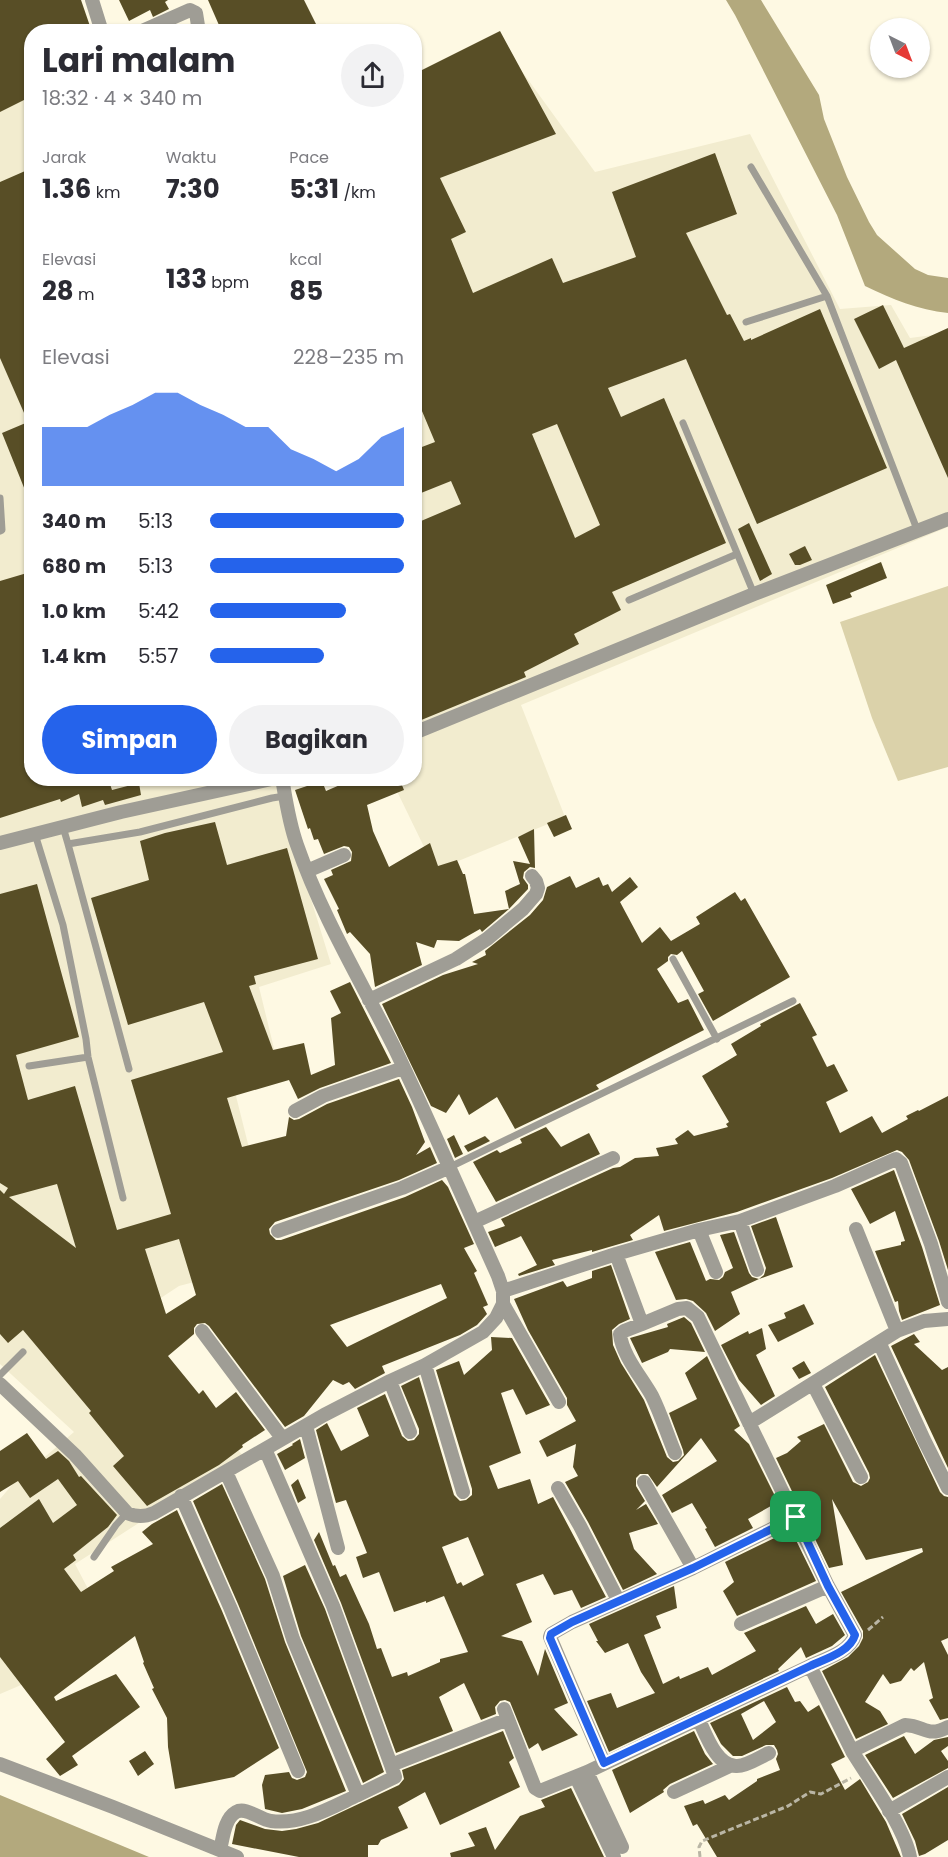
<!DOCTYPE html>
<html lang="id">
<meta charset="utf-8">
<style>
:root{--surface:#fff;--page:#f2f2f3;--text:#2b2b33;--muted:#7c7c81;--accent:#2563eb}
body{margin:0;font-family:Poppins,sans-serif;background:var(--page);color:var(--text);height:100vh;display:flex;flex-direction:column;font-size:22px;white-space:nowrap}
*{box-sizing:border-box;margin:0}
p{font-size:20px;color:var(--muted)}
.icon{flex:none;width:33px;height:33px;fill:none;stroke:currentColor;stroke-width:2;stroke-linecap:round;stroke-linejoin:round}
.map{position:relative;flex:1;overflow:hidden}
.side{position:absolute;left:24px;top:24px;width:398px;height:762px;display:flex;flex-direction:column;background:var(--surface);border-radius:24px;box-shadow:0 2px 4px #0004}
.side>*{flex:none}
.needle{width:39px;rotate:138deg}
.controls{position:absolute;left:870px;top:18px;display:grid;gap:12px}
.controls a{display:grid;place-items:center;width:60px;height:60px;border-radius:50%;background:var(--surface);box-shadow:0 2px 4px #0004;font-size:30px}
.pin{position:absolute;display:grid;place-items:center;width:51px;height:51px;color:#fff;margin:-26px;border-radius:12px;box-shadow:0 3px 9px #0006}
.round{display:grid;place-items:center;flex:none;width:63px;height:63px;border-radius:32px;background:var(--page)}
.summary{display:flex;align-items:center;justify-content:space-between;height:102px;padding:0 18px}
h1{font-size:33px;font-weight:700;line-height:45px}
.figures{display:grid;grid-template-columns:repeat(3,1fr);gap:9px;height:102px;padding:6px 18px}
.figures div{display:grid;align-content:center}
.figures b{font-size:26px;font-weight:700}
.figures small{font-size:16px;font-weight:400}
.figures p{font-size:16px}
.chart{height:168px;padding:12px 18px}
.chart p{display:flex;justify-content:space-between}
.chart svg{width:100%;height:108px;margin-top:6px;fill:var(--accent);opacity:.7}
.cta{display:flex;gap:12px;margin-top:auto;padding:12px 18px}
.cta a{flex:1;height:69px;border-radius:36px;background:var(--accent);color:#fff;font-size:24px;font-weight:700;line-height:69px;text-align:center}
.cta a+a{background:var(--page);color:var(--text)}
ul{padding:0 18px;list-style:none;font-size:20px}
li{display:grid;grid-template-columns:96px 72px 1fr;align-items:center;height:45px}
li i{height:15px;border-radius:8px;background:var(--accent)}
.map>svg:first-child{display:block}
.built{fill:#f2eccf}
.green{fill:#dbd2aa}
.water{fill:#b3a97d}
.building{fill:#584e26;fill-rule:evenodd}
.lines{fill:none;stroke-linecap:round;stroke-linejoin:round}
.path{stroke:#bab6a5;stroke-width:3;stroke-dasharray:6 3;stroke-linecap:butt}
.service{stroke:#9f9d95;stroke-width:7}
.minor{stroke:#9f9d95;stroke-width:14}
.route-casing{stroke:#fff;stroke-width:12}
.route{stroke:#2563eb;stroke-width:8}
</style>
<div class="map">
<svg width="948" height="1857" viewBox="0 0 948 1857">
<rect width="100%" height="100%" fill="#fef9e3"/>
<path class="built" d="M0 0H80L32 32V119L27 126 32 136V778L305 779 277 789 331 964 259 987 279 1069 234 1088 285 1292 217 1276 179 1286 132 1317 243 1456 75 1564 117 1644 0 1694V1499L12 1485 74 1432 0 1364Z
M500 41 595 172 750 134 840 309 891 305 910 338 948 333V527L521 705 565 817 395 887 427 853 391 779 414 778V77Z"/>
<path class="green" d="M948 586V767L898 781 872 718 840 622Z"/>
<path class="water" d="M726 0H761L819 95 824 119 847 177 869 222 877 235 915 269 928 275 948 278V313C918 310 892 299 865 286L837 215 735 15Z
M0 1795 149 1857H0Z"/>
<path class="building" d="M0 0H81L92 32H32V96L0 112Z
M119 0H168L165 2 169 9 153 17 150 10 129 21Z
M208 0H304L320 32H222Z
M500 31 556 134 440 178 466 232 451 239 473 293 552 258 563 283 636 257 612 192 715 153 737 214 686 233 727 315 730 314 744 341 751 338V340L820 309 887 468 757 524 686 359 608 388 621 417 664 398 726 543 612 592 621 610 574 634 579 644 524 672 526 677 414 723V524L461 504 451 481 421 493 418 487 414 489V450L435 442 414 392V74ZM557 424 600 525 575 538 532 434Z
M32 168V505H31L2 433 28 422 0 358V182Z
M883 305 904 348 948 328V478L896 360 879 369 854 319Z
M749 523 772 574 760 581 738 529Z
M805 546 812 560 800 565H795L789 554Z
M881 562 887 578 850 593 852 597 833 604 826 585Z
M27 573 32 587V778H108L112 790 139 783 141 795 105 805 103 800 82 807 79 794 61 802 60 799 0 818V581Z
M356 778H399L404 790 367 805 373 831 389 867 430 843 438 866 457 860 463 874H465L474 914 509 909 482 932 480 929 459 941 437 940 434 948 416 942 422 965 375 987 370 954 350 932 347 934 337 910 339 909 324 879 333 875 331 870 351 861 352 852 349 847 344 846 324 854 318 839 314 840 310 828 308 829 295 790 322 781 326 791Z
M566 815 572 829 554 837 547 823Z
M215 822 227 865 287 848 318 959 254 976 256 984 249 986 273 1050 304 1043 311 1075 335 1065 331 1018 341 1013 330 991 350 982 391 1063 320 1088 298 1099 289 1080 227 1098 242 1147 286 1136 289 1117 294 1120 299 1119 327 1104 399 1079 412 1107 425 1142 416 1155 430 1147 437 1163 399 1180 275 1222 269 1229 270 1234 276 1240H281L405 1197 442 1180 448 1187 474 1244 464 1248 477 1271 474 1273 488 1305 483 1307 487 1314 477 1325 460 1335 382 1366 385 1373 355 1389 349 1382 343 1385 333 1380 304 1416 285 1427 209 1326 205 1323 197 1324 194 1328V1334L168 1356 199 1394 203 1390 216 1408 236 1392 265 1430 242 1445 243 1447 219 1465 147 1506 113 1466 124 1456 89 1413 91 1411 23 1330 8 1343 0 1334V1190L4 1194 8 1188 0 1183V894L37 884 79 1037 16 1055 28 1100 75 1086 117 1230 171 1214 131 1080 223 1052 204 1002 128 1025 91 898 149 880 140 841 165 833ZM57 1184 76 1248 9 1197ZM179 1239 196 1295 166 1314 145 1249ZM441 1284 447 1298 347 1347 330 1325Z
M534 829 535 868 530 867 524 872 523 878 528 885V889L509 909 505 891 520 884 513 861 530 864 518 837Z
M570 876 576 888 599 877 603 886 608 884 612 892 630 877 638 887 620 902 642 943 660 927 671 941 700 924 696 917 735 892 741 901 745 898 790 977 713 1021 698 994 704 991 682 951 677 955 671 954 668 957V961L657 969 678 1003 688 999 704 1030 596 1085 599 1089 515 1129 497 1097 469 1115 459 1094 446 1113 431 1106 382 1004 443 975 478 964 472 962 486 955 485 951 530 915 543 900 547 887Z
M800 1003 817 1035 812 1037 827 1067 834 1064 848 1091 826 1102 840 1133 872 1116 882 1133 908 1119 906 1116 918 1110 919 1111 948 1096V1270L939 1241 909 1160 902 1152 897 1150 832 1178 737 1212 664 1231 659 1215 630 1235 633 1240 592 1252V1250L552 1260 555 1265 519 1276 518 1274 537 1265 521 1236 517 1238 495 1247 488 1232 505 1226 501 1219 613 1168 620 1167 635 1158 659 1156 656 1148 678 1144 675 1139 688 1130 694 1136 728 1127 726 1124 729 1122 702 1076 737 1055 731 1044 761 1026 760 1024Z
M546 1127 561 1147 589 1133 600 1154 496 1202 473 1162 497 1150 500 1153 522 1143 520 1139Z
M454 1135 463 1154 455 1158 447 1139Z
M485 1136 490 1141 468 1152 464 1146Z
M894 1170 922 1247 940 1305 902 1320 899 1311 898 1301 895 1302 875 1251 901 1245V1242L905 1241 895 1211 870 1224 851 1189Z
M776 1217 793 1267 759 1279 764 1275 766 1268 751 1226Z
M734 1232 749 1273 752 1277 759 1279 731 1292 740 1314 715 1331 706 1313 693 1301 686 1299 676 1300 655 1252 690 1242 706 1281 710 1279 719 1280 723 1277 725 1272 733 1268 720 1235Z
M611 1265 630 1319 619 1324 612 1330 613 1345 621 1363 644 1400 667 1457 673 1462 678 1461 684 1455 683 1450 669 1413 697 1399 685 1373 707 1356 740 1426 734 1430 749 1444 778 1502 748 1519 753 1528 715 1547 705 1529 707 1528 692 1503 672 1513 662 1495 717 1461 701 1438 657 1487 648 1474H640L636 1478V1486L645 1501 636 1510 646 1504 658 1524 629 1533 634 1549 657 1574 623 1590 588 1522 565 1482 578 1476 573 1467 576 1444 547 1457 539 1441 576 1421 567 1405V1398L528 1330 514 1299 563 1281 567 1287 592 1278V1271Z
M804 1304 814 1324 778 1342 768 1325 786 1318 784 1313Z
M684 1317 691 1323 705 1352 670 1349 668 1352 642 1363 630 1338 668 1327 667 1324Z
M762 1328 766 1349 756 1355 775 1396 761 1405 739 1380 721 1345 748 1331 749 1334Z
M914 1334 920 1342 914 1344 942 1370 948 1367V1468L891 1346Z
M491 1337 512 1338 550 1405 526 1415 513 1389 501 1393 521 1453 489 1466 498 1489 530 1479 538 1504 553 1497 606 1597 581 1608 572 1590 554 1595 543 1574 516 1584 532 1622 501 1636 522 1641 538 1676 545 1649 568 1703 554 1709 578 1735 542 1751 538 1743 529 1749 510 1702 505 1700 500 1701 495 1707 496 1714 481 1720 464 1683 439 1697 453 1731 396 1753 341 1603 314 1540 319 1532 333 1566 335 1565 340 1577 346 1574 369 1624 377 1649 381 1648 392 1677 407 1672 408 1676 440 1662V1659L468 1652 444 1596 426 1603V1601L394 1612 379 1572 363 1578 356 1557 367 1553 346 1500 336 1503 316 1430 327 1423 341 1451 369 1436 357 1408 385 1394 402 1436 408 1441 414 1440 419 1434V1429L401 1386 419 1377 454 1495 460 1501 466 1500 472 1495V1489L436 1370 459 1361 464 1375 492 1350ZM468 1537 484 1575 463 1586 461 1582 457 1584 442 1547Z
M875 1355 940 1492 944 1496 948 1497V1638L941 1641 948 1655V1718L940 1720 929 1700 933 1698 924 1662 914 1671 911 1668 901 1681 890 1684 883 1674 865 1702 880 1711 888 1724 856 1739 822 1671 848 1657 859 1646 863 1638V1631L841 1592 923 1552 922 1548 866 1560 832 1499 843 1565 829 1568 776 1458 787 1453 801 1441 797 1437 824 1424 853 1482 861 1486 868 1482 870 1478 869 1473 825 1387Z
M804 1361 811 1373 799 1379 792 1368Z
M27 1433 46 1459 58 1451 69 1461 79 1477 81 1476 117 1515 108 1527 73 1555 76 1560 64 1569 81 1592 114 1571 111 1567 153 1544 142 1532 152 1524 177 1510 222 1611 279 1748 234 1777 175 1789 168 1747 167 1718 152 1689 154 1688 143 1663 144 1662 135 1636 54 1697 56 1701 116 1674 140 1707 72 1756 78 1765 60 1776 46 1759 65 1742 0 1657V1528L39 1499 53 1523 77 1505 58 1479 30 1498 18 1481 0 1492V1451Z
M300 1439 305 1458 285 1470 277 1454 293 1445 292 1444Z
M298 1479 306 1498 298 1503 291 1485Z
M222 1484 265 1579 285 1642 346 1791 302 1809 282 1813 265 1809 262 1785 265 1775 289 1772 292 1778 297 1780 305 1777 307 1772 238 1604 193 1501Z
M791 1530 816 1581 737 1616 723 1591 734 1582 725 1562Z
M305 1565 325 1609 384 1772 363 1783 301 1636 283 1576Z
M674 1586 677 1608 656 1616 661 1628 644 1635 663 1684 679 1676 680 1679 708 1667 712 1675 756 1651 744 1633 806 1606 816 1624 833 1614 845 1635 832 1646 806 1658 801 1647 778 1669 779 1671 609 1752 587 1701 611 1693 617 1708 655 1693 641 1672 628 1643 605 1653 596 1641H598L589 1624Z
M787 1687 795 1702 800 1701 808 1712 819 1705 845 1757 831 1764 845 1790 860 1779 886 1822 901 1857H717L697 1824 693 1826 684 1806 703 1800 705 1804 725 1795 729 1800 757 1781V1779L780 1770 776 1759 778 1754 777 1750 774 1745H766L742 1756H733L721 1744 710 1723ZM764 1701 776 1722 753 1740 741 1714Z
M503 1731 514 1758 509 1762 520 1787 440 1825 425 1792 398 1807 408 1828 381 1840 378 1845H368V1857H299L232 1844 236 1825 240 1820 265 1829 282 1831 296 1829 318 1823 399 1785 404 1779 402 1770Z
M694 1731 705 1754 713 1764 670 1784 663 1790 664 1792 630 1813 612 1770Z
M904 1736 915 1754 934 1740 948 1737V1746L941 1751 948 1761V1768L893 1798 865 1755Z
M145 1751 154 1764 138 1776 129 1761Z
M948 1787V1840L925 1854 919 1856 915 1841 902 1814Z
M571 1788 604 1857H451L450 1853 475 1846 468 1833 486 1827 495 1850 520 1816 545 1807 541 1800Z"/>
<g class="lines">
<path class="path" d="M868 1630 883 1617
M700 1857 699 1847 702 1841 788 1806 810 1792 821 1794 851 1778"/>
<path class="service" d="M751 167 827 296 918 532
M746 322 827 296
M683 423 754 594
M0 498 2 530 0 531
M629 600 737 554
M63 827 68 844 140 832 272 798 285 796
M35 834 63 925 86 1039 88 1057 123 1198
M68 844 129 1069
M673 959 717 1039
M29 1066 88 1057
M450 1167 793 1001
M0 1375 23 1352
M94 1557 116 1525 127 1513"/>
<path class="minor" d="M92 0 102 32
M140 32 190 10 196 13 199 32
M414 733 754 594 948 519
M0 843 121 812 276 778
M307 871 344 855
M369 1000 456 959 487 939 523 909 536 894 538 888 536 881 532 876
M295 1111 323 1096 403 1068
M740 1221 757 1270
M474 1222 613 1158
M856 1229 897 1331
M699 1230 716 1272
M278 1231 402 1188 450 1167
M503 1291 616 1254 699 1230 740 1221 835 1186 896 1159 901 1163 931 1244 948 1302
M503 1304 559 1402
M642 1324 624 1331 620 1334C622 1355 642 1378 652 1396 661 1414 667 1434 675 1453
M202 1331 282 1438
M879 1342 924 1440 948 1488
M425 1365 463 1492
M390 1381 410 1432
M0 1384 75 1455 127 1513C137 1517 144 1517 154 1513L324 1415 390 1381 425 1365 483 1332 496 1318 503 1304V1291L498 1276C464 1201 431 1124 395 1049 361 981 322 917 297 845 289 823 286 801 282 778
M813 1384 861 1477
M749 1423 897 1331 924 1321 948 1319
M306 1426 338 1548
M265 1449 333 1606 391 1765 508 1719
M226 1472 273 1576 293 1639 358 1795 395 1777 391 1765
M644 1482 693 1568
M558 1488 580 1526 618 1600
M181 1496 230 1607 298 1771
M741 1624 828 1586
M810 1666 852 1751
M504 1709 535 1788 540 1791 587 1772 810 1666C825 1659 850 1652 855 1635L828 1586 698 1317 687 1308 678 1309 642 1324 616 1254
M699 1720C706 1735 717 1767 737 1766 747 1766 760 1757 769 1753
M604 1763 550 1637 551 1634 572 1622 693 1568 796 1517
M0 1764 113 1807 237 1857
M587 1772 622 1847
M576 1777 614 1857
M674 1792 732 1765
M889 1811 948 1777
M220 1850C223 1839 224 1819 236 1812 246 1806 260 1820 271 1821 302 1825 330 1808 358 1795
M910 1857C904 1826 869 1779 852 1751L905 1725C926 1726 926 1738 948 1727"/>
</g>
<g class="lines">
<defs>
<path id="route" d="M796 1517 828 1586 855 1635C850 1652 825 1659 810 1666L604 1763 550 1638 551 1634 572 1622 693 1568Z"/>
</defs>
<use href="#route" class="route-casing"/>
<use href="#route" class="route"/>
</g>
</svg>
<div class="controls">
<a><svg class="needle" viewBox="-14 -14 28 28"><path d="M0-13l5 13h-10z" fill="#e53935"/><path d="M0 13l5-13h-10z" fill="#7c7c81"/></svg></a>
</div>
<div class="pin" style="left:796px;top:1517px;background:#1e9e55"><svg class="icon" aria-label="arrive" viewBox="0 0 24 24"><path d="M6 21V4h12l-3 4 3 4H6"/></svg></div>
<section class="side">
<div class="summary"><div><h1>Lari malam</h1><p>18:32 · 4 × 340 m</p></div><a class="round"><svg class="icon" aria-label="share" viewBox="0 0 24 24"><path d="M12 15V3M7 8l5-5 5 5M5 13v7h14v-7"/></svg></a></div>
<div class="figures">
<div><p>Jarak</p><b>1.36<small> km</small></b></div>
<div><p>Waktu</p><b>7:30</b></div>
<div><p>Pace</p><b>5:31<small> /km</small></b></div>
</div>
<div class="figures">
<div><p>Elevasi</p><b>28<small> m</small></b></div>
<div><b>133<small> bpm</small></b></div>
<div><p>kcal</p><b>85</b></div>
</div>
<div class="chart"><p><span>Elevasi</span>228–235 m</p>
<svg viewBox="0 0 160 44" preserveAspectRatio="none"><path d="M0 44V20L10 20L20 20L30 15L40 11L50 6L60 6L70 11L80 15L90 20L100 20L110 29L120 33L130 38L140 33L150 24L160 20V44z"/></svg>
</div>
<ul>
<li><b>340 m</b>5:13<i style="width:100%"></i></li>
<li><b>680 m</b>5:13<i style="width:100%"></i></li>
<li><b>1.0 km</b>5:42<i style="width:70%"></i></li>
<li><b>1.4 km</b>5:57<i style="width:59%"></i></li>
</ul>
<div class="cta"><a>Simpan</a><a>Bagikan</a></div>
</section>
</div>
